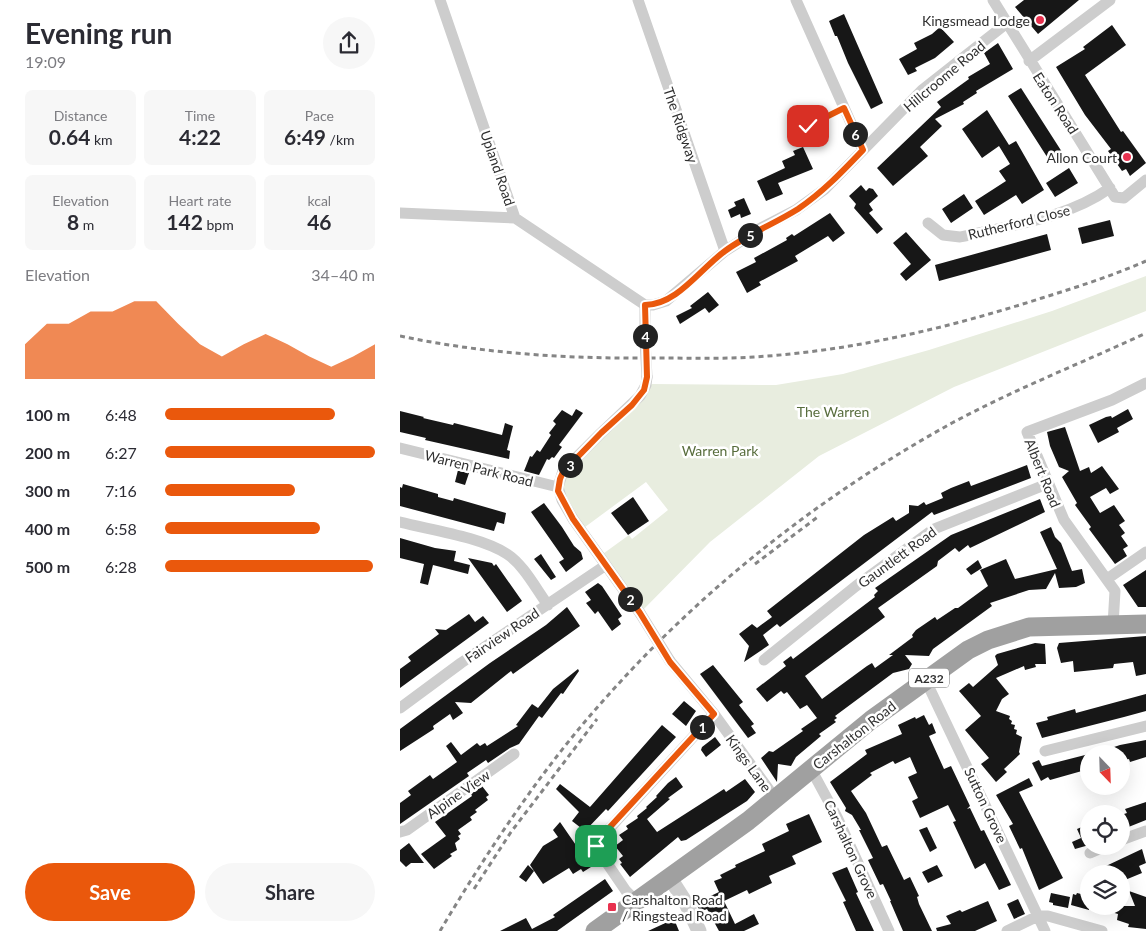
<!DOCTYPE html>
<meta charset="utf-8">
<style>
:root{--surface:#fff;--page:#f7f7f7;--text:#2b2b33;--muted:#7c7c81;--accent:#ea580c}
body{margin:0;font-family:Lato,sans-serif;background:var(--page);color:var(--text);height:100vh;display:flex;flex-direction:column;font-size:19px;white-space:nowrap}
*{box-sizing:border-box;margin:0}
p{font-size:16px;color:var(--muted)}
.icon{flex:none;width:28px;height:28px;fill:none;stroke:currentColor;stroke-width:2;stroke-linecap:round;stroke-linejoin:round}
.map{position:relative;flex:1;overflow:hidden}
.sheet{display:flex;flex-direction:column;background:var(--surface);width:400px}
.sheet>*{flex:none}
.needle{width:32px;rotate:157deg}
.fabs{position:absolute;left:680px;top:745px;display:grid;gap:10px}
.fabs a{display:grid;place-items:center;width:50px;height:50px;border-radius:50%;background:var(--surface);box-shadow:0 5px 20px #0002;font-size:25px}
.pin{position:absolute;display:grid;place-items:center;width:42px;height:42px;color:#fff;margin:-21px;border-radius:10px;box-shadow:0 2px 8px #0006}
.km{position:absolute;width:25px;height:25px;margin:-12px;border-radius:50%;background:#222;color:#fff;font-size:14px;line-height:25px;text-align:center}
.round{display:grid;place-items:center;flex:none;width:52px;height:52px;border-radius:26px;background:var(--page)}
.headline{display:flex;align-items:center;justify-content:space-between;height:85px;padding:0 25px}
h1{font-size:28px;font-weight:700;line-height:38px}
.figures{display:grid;grid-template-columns:repeat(3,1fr);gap:8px;height:85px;padding:5px 25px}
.figures div{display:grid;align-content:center;border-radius:8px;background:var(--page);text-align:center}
.figures b{font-size:21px;font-weight:700}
.figures small{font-size:14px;font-weight:400}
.figures p{font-size:14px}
.chart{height:140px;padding:10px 25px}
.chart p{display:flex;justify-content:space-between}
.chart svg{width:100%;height:90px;margin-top:5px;fill:var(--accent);opacity:.7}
.button{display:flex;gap:10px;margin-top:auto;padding:10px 25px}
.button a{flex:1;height:58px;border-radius:30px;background:var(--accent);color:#fff;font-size:20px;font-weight:700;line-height:58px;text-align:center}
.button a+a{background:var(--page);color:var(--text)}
ul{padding:0 25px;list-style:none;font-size:16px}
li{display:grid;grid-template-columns:80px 60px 1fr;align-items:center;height:38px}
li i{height:12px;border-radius:6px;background:var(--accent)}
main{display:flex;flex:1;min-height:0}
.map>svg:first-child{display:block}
.green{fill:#e8eddf}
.building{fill:#171717}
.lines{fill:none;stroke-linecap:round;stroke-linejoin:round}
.service{stroke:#cdcdcd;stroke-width:5.5}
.minor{stroke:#cdcdcd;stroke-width:11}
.tertiary{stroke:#cdcdcd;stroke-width:15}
.trunk{stroke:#a0a0a0;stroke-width:19}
.rail{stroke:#858585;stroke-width:3;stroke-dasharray:5 4;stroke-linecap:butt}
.minor-bridge{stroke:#cdcdcd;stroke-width:11}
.route-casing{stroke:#fff;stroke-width:10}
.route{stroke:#ea580c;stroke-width:6}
.poi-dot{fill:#e8324f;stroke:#fff;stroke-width:2}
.labels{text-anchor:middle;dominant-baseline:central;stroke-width:5;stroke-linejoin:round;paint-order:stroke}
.shield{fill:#fff;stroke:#6e6e6e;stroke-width:1}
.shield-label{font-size:12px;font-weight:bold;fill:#303030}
.poi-label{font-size:14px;fill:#303030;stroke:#fff;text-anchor:end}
.street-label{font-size:14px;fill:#303030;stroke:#fff}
.park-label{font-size:14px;fill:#586d3d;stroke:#fff}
</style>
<main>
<section class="sheet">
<div class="headline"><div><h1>Evening run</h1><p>19:09</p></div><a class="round"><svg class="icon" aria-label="share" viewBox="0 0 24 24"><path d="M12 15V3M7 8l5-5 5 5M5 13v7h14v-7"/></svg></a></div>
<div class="figures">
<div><p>Distance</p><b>0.64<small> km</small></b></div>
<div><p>Time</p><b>4:22</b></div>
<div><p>Pace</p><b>6:49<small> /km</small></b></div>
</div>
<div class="figures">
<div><p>Elevation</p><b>8<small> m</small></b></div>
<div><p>Heart rate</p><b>142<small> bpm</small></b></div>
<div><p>kcal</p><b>46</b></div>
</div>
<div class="chart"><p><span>Elevation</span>34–40 m</p>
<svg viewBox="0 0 160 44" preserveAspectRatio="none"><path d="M0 44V27L10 17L20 17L30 11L40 11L50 6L60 6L70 17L80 27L90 33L100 27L110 22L120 27L130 33L140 38L150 33L160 27V44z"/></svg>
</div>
<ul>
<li><b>100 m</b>6:48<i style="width:81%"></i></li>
<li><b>200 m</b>6:27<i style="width:100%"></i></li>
<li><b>300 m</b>7:16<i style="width:62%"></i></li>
<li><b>400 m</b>6:58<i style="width:74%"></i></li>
<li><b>500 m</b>6:28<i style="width:99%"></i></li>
</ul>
<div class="button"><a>Save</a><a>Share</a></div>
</section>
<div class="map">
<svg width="746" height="931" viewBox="0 0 746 931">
<rect width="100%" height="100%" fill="#fff"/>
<path class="green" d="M746 276V311L554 387 419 456 310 542 240 613 200 556 229 535 232 539 268 510 246 482 181 530 159 486 161 479 252 384 376 385 443 374 529 350 652 311Z"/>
<path class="building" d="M624 0H679L638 34 615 7Z
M444 14 483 103 471 109 448 63 437 36H435L429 21Z
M712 25 726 45 685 75 721 132 723 131 746 163 730 176 726 169 722 171 708 151 711 149 685 115 656 67 685 49 683 47Z
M540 27 554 42 535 58 515 68 517 71 508 75 499 59 517 49 514 43 532 34Z
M598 43 613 69 576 91 577 93 563 102 564 104 535 119 542 126 520 147 528 156 493 186 477 168 541 107 537 102 569 79 568 77 590 64 584 53Z
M621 88 662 152 649 160 608 96Z
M587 110 609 145 616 141 644 190 622 204 616 195 584 215 575 201 606 181 599 171 610 164 599 146 582 158 562 129Z
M403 147 413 169 378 183 383 194 366 201 357 181 385 168 382 161 395 155 393 151Z
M669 168 678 183 655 197 646 183Z
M461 185 466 191 469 188 473 189 478 196 469 204 473 210 469 213 483 229 477 234 454 208 456 204 449 196Z
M564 194 573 208 551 223 542 209Z
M344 198 351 214 341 218 340 214 331 218 328 210 336 206 334 202Z
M430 213 445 233 433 242 428 236 395 256 398 261 359 282 361 285 347 293 336 272 356 262 354 258 387 240 386 238 392 234 394 236Z
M710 220 714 236 682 244 678 228Z
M506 232 531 260 506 281 500 274 511 264 493 243Z
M647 234 651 250 539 281 535 265Z
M308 292 319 305 309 313 305 308 280 324 276 316 292 308 290 306Z
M176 409 183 413 159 445 162 447 154 458 152 457 149 460 147 459 139 475 124 471 130 456 132 457 137 450 140 452 151 435 149 433 156 424 153 421 162 410 172 416Z
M728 409 733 419 717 428 719 432 698 443 689 425 706 417 711 416 712 418Z
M0 411 24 417 23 418 53 425 54 423 102 435 105 423 113 426 107 450 110 451 109 459 25 440 26 438 0 432Z
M665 427 680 471 689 467 691 473 702 466 719 489 710 494 706 488 690 497 700 513 714 505 725 521 719 525 725 533 721 536 728 546 723 549 727 556 715 564 689 529 691 527 675 505 677 503 662 477 669 471 659 467 650 446 647 432Z
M627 465 631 478 534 515 532 512 380 627 377 624 363 635 369 645 344 662 349 646 339 634 352 624 357 628 372 617 367 611 464 535 493 517 496 521 509 513V505L518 506 524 502 526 505 543 498 541 493 551 488 569 481 571 486Z
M58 470 69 473 65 485 55 482Z
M3 484 38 494V497L53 501 54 498 106 513 104 524 97 522 94 531 0 506V487L2 488Z
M233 497 249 521 228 535 211 513Z
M640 499 645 512 570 548 568 545 559 552 555 548 538 561 537 566 478 608 485 617 405 676 422 699 467 666 472 663 475 668 493 655H489L513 637 512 635 516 630 535 617 537 620 555 608H558L588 586 580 570 606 559 615 579 657 569 640 532 651 527 655 537 661 543 672 571 682 569 685 583 676 587 659 588 655 573 646 589 629 590 590 603 592 606 533 649 529 656 505 655 512 664 509 669 493 673 435 716 437 718 434 720 436 722 419 734 421 736 396 757 391 766 378 764 377 782 361 758 369 751 373 752 403 731 401 729 417 718 407 705 400 709 387 692 384 694 381 691 367 702 356 689 386 666 383 662 391 656 393 659 475 597 474 595 478 591 475 588 551 535Z
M144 503 162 527 174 546 181 552 183 559 166 572 159 562 164 559 131 512Z
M0 538 35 548 56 551 54 561 70 565 68 574 33 565 28 585 20 583 24 564 0 558Z
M141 554 156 577 151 580 134 559Z
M68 558 92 563 94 566 96 564 122 601 107 612Z
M578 560 582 568 571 575 566 569Z
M746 570V607H738L723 585Z
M198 583 202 586 222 616 218 619 221 624 212 631 198 611 195 614 186 603 191 600 185 592Z
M167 607 180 626 113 674 111 671 71 703 55 702 63 713 53 720 50 714 33 726 34 729 0 751V729L90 663 146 625Z
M69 614 75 622 83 616 89 623 0 688V669L11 661 8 657 39 634 35 629 46 630Z
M746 636V674L736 676 733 662 714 664 713 668 674 672 673 661 661 663 657 648 659 643Z
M635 643 645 644 646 664H635L636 667 625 670 624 666 596 678 609 694 602 699 596 711 610 716 609 719 612 721 611 724 615 725 614 729 617 730 616 734 622 737 619 752 620 754 604 769 607 772 596 782 581 764 589 758 565 730 581 716 559 691 569 683 573 687 598 665 595 656 597 654Z
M313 665 343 702 339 705 354 724 351 726 356 733 348 738 300 674Z
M178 669 179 671 163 694 161 693 142 718 139 716 119 744 110 748 88 763 86 760 67 773 69 776 0 824V803L11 795 8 791 30 775 33 779 57 762 46 746 51 742 61 755 77 743 80 746 85 743 87 746 118 726 116 725 132 704 138 708 153 689Z
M746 694V711L724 717 642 738 636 723 648 720 647 717 675 709 676 713Z
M284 701 296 711 286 726 272 714Z
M524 715 529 725 532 723 536 733 529 736 544 769 551 766 570 806 567 809 570 808 581 831 584 830 611 885 599 890 585 863 575 869 553 822 556 821 548 805 520 818 512 801 518 798 508 777 517 773 510 757 495 764 493 761 470 773 472 775 451 791 466 813 482 847 487 845 504 880 510 877 519 896 517 897 519 904 532 931H503L490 901H491L483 884 480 885 468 860 473 858 459 830H461L452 815 445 811 446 808 430 782 467 754 465 750 502 734 498 725 515 717 516 719Z
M262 725 276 737 219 799 208 811 206 809 185 831 172 821 179 812 156 789 160 784 190 807Z
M315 737 321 745 306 757 301 750 302 747Z
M746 740V757L730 762 729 759 721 761V754H702V751L720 745Z
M689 754V769L650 780 648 777 641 781 632 763 639 760 642 766Z
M276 777 283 787 268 798 270 799 247 819 257 832 324 789 326 792 345 779 355 792 347 801 286 840 281 841 278 837 230 877 220 864 222 863 219 859 223 856 215 846 223 840 219 835 228 829 226 826 238 818 237 816 247 808 246 807 257 797 256 796 268 783Z
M629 778 633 786 619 792 663 878 639 890 622 848 620 849 609 826 613 824 596 795Z
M82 786 89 795 86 797 88 800 75 810 77 812 70 817 72 820 58 830 61 834 58 836 60 839 55 843 57 850 50 854 52 856 34 869 21 854 46 836 35 822 72 796 71 794Z
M746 802V820L721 830V815L727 813 725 809Z
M409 814 422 842 392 856 396 864 369 876 372 883 349 894 347 890 324 901 335 924 354 914 359 924 344 931H319L307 909 300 912 296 903 319 892 314 881 322 878 320 875 336 867 335 865 365 851 362 844 389 831 386 824Z
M160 822 191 867 183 872 181 869 173 874 169 868 143 884 130 865 143 846 158 837 153 830Z
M689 824V845L675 849 672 842 681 838 677 829Z
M527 827 537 848 530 852 519 830Z
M9 843 24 863H11L6 867 0 861V850Z
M742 849 746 863 739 866 742 873 725 880 722 874H689Z
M128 865 134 871 126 882 119 877Z
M537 865 543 876 528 883 522 872Z
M447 867 458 892 456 893 474 931H456L443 902 446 901 432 873Z
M205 879 213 891 157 931H100L126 918 132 929 155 917 153 915Z
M729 891 746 897V929L728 927 729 924 717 920 718 914 701 909V906H735Z
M651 893 670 897 668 908 653 905V903L649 902Z
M677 893 689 896V910L671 905 673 894 676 895Z
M618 899 625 914 614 919 607 904Z
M588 901 597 921 575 931H537L536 928 551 924 546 916 560 910 562 912Z
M274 919 279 931H248Z"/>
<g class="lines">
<path class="service" d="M408 126 444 108"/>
<path class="minor" d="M40 0 115 218 245 305
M238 0 325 251
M396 0 463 150
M593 0 715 197 724 198 746 180
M629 61 710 0
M0 213 115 218
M528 223 543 235 560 237C611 225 666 219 710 188
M245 305H253L266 301 325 251 361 228 396 210 425 189 522 90 607 23
M245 305V341
M0 448 158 487
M0 522C31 530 81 537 107 554 124 565 136 589 148 605
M707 579 746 552
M240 613 173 519 162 500 158 487 163 471 201 433 240 396 246 385 247 377
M713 625 715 591 664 520 627 432 712 400 746 383
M364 660 456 586 534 529 647 484
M270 661 314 714 375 798
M526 681 645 931
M0 708 61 663 206 565
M645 751 746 726
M411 769 437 817 489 931
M0 832 7 830 114 754
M721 840 746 831
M690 853 706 846
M236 901 226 891 198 850 196 843 314 714
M607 931 638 916H648L702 931"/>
<path class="tertiary" d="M270 878 286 903 299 931"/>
<path class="trunk" d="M195 931 348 821 471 720 568 650 588 640 629 627 746 624"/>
<path class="rail" d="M0 336C85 354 171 359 258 358 290 358 322 359 354 357 452 351 548 328 642 298 677 287 712 276 746 261
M355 564 419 516
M74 889 111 832 197 719
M40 931C90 847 145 764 211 692 308 584 425 493 552 423 615 389 682 363 746 333"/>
<path class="minor-bridge" d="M245 341 247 377
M240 613 270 661"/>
</g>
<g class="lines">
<defs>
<path id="route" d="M196 846 198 840 314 714 270 662 240 613 173 519 158 491 160 479 163 472 201 433 232 405 244 390 247 377 245 305C277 305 300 269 325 251 348 234 374 224 398 209 423 192 442 172 463 150L444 108 408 126"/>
</defs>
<use href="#route" class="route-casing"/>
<use href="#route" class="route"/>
</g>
<g class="poi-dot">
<circle cx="640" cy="20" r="5"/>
<circle cx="727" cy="157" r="5"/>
<rect x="207" y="902" width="10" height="10" rx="2.5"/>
</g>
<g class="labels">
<rect class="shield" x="509" y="668.5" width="40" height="19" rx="4"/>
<g class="shield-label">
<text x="529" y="678">A232</text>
</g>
<g class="poi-label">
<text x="630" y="20">Kingsmead Lodge</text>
<text x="717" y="157">Allon Court</text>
<text x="222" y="899" text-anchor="start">Carshalton Road<tspan x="222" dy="16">/ Ringstead Road</tspan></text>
</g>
<g class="street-label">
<text transform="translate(544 76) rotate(-40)">Hillcroome Road</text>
<text transform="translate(656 103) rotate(57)">Eaton Road</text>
<text transform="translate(281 125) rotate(71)">The Ridgway</text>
<text transform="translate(98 168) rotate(71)">Upland Road</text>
<text transform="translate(619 222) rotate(-14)">Rutherford Close</text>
<text transform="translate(79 468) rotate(14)">Warren Park Road</text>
<text transform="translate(643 473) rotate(68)">Albert Road</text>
<text transform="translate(497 557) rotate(-36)">Gauntlett Road</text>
<text transform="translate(102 635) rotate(-34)">Fairview Road</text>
<text transform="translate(454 735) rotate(-38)">Carshalton Road</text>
<text transform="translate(349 763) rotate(54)">Kings Lane</text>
<text transform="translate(58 794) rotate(-35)">Alpine View</text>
<text transform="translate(586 805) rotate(65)">Sutton Grove</text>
<text transform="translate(451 849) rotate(65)">Carshalton Grove</text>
</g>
<g class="park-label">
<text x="433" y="411">The Warren</text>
<text x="320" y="450">Warren Park</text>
</g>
</g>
</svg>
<div class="fabs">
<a><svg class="needle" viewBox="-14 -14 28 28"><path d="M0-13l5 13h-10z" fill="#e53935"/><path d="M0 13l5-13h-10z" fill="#7c7c81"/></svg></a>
<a><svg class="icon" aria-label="locate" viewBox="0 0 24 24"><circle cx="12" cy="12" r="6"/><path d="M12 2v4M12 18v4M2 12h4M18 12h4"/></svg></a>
<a><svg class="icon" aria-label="layers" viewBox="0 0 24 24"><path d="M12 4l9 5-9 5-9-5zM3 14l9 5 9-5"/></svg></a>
</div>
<div class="pin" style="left:196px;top:846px;background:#1e9e55"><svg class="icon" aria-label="arrive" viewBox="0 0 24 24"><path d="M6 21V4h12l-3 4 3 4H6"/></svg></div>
<div class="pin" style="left:408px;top:126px;background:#d93025"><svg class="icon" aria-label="check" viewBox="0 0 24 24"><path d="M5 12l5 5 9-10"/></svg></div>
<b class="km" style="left:302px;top:727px">1</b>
<b class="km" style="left:230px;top:599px">2</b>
<b class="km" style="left:170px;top:465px">3</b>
<b class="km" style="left:245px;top:336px">4</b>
<b class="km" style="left:350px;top:235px">5</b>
<b class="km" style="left:455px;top:134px">6</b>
</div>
</main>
